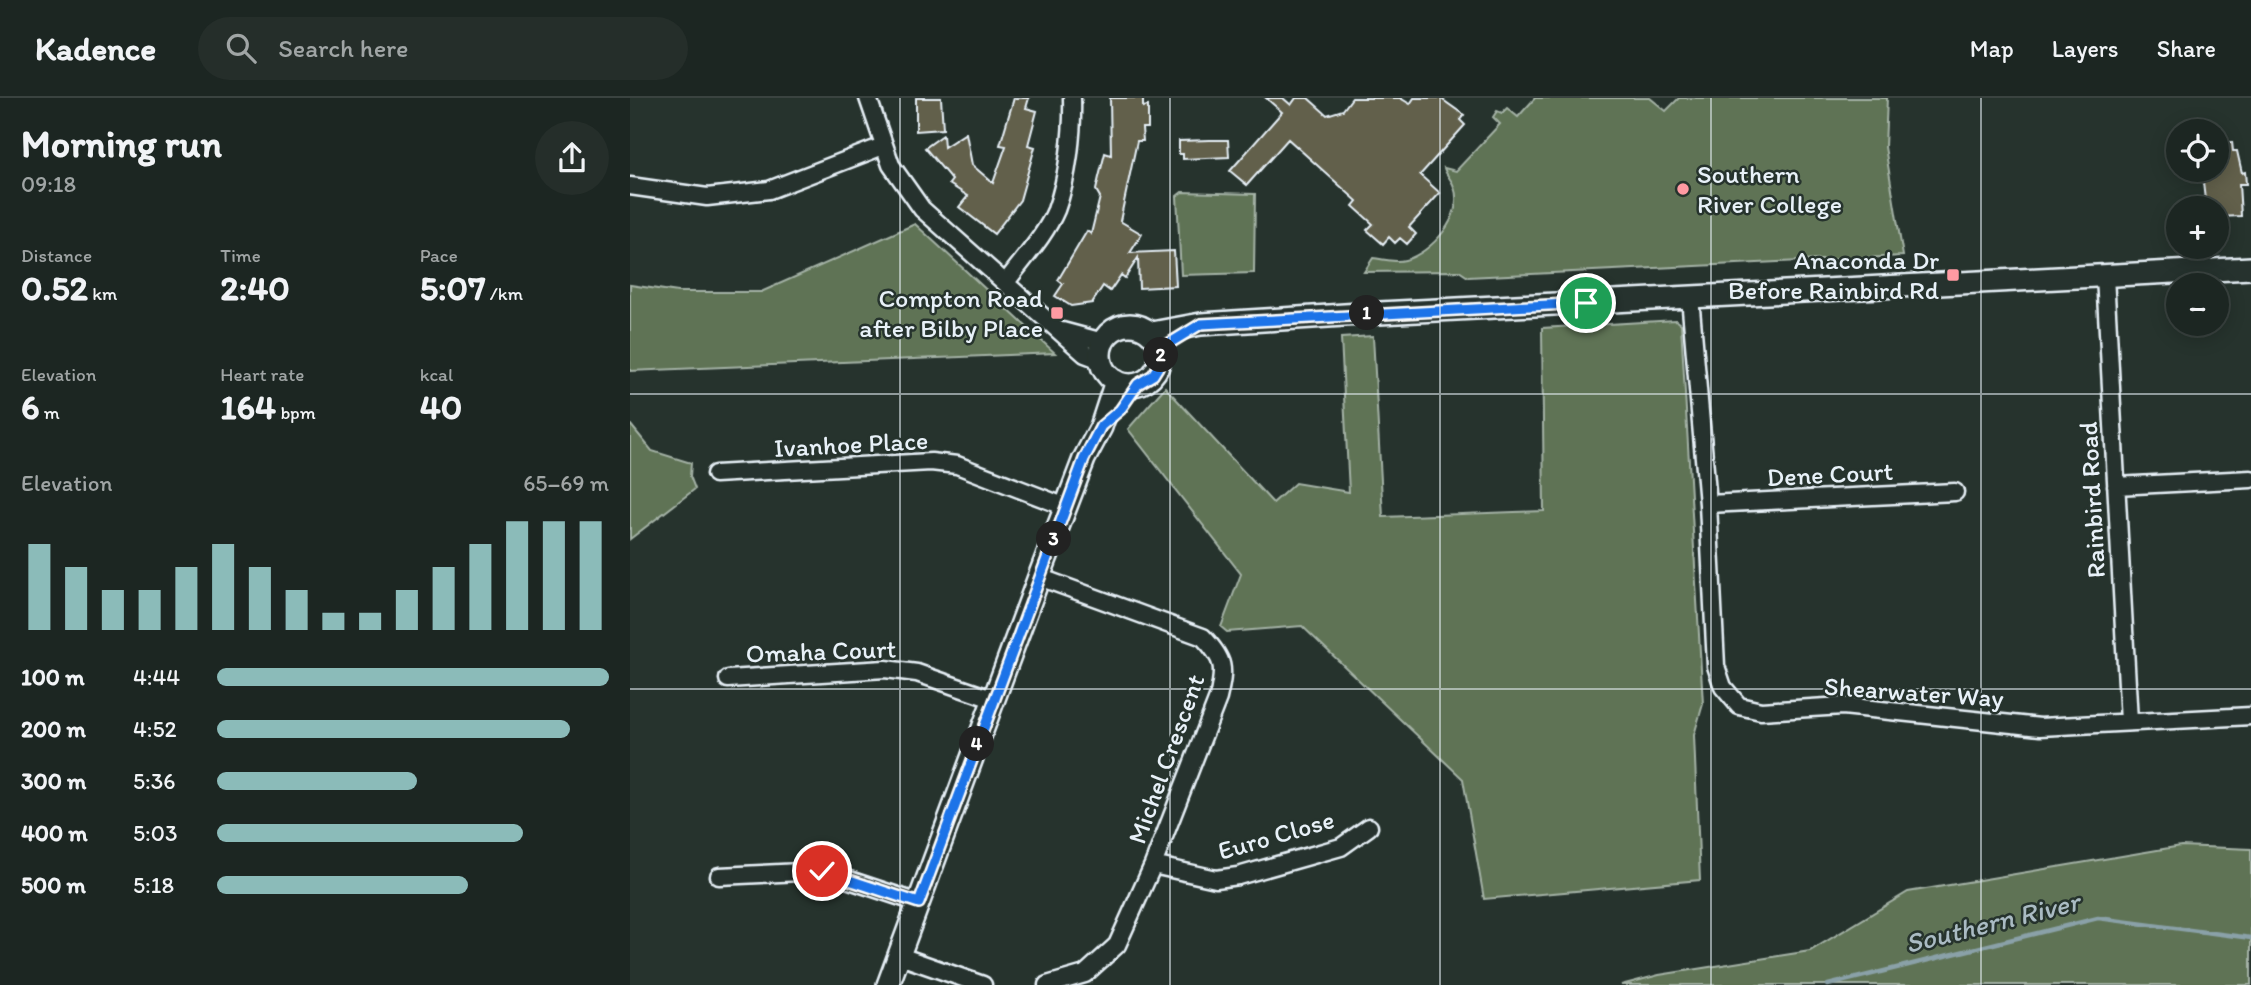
<!DOCTYPE html>
<meta charset="utf-8">
<style>
:root{--surface:#1c2622;--page:#252e2a;--text:#f1f3f6;--muted:#a0a5a5;--line:#3a4340;--accent:#8bbbb9}
body{margin:0;font-family:Itim,sans-serif;background:var(--page);color:var(--text);height:100vh;display:flex;flex-direction:column;font-size:26px;white-space:nowrap}
*{box-sizing:border-box;margin:0}
p{font-size:23px;color:var(--muted)}
.icon{flex:none;width:38px;height:38px;fill:none;stroke:currentColor;stroke-width:2;stroke-linecap:round;stroke-linejoin:round}
.map{position:relative;flex:1;overflow:hidden}
.sheet{display:flex;flex-direction:column;background:var(--surface);width:630px}
.sheet>*{flex:none}
.controls{position:absolute;left:1536px;top:21px;display:grid;gap:14px}
.controls a{display:grid;place-items:center;width:63px;height:63px;border-radius:50%;background:var(--surface);box-shadow:0 4px 18px #0003,0 0 0 2px var(--line);font-size:35px}
.pin{position:absolute;display:grid;place-items:center;width:60px;height:60px;color:#fff;margin:-30px;border:4px solid #fff;border-radius:50%;box-shadow:0 2px 7px #0007}
.km{position:absolute;width:35px;height:35px;margin:-18px;border-radius:50%;background:#222;color:#fff;font-size:19px;line-height:35px;text-align:center}
.round{display:grid;place-items:center;flex:none;width:74px;height:74px;border-radius:37px;background:var(--page)}
.summary{display:flex;align-items:center;justify-content:space-between;height:119px;padding:0 21px}
h1{font-size:38px;font-weight:700;line-height:52px}
.stats{display:grid;grid-template-columns:repeat(3,1fr);gap:10px;height:119px;padding:7px 21px}
.stats div{display:grid;align-content:center}
.stats b{font-size:35px;font-weight:700}
.stats small{font-size:19px;font-weight:400}
.stats p{font-size:19px}
.chart{height:196px;padding:14px 21px}
.chart p{display:flex;justify-content:space-between}
.chart svg{width:100%;height:126px;margin-top:7px;stroke:var(--accent);stroke-width:6}
ul{padding:0 21px;list-style:none;font-size:23px}
li{display:grid;grid-template-columns:112px 84px 1fr;align-items:center;height:52px}
li i{height:18px;border-radius:9px;background:var(--accent)}
header{display:flex;align-items:center;gap:42px;box-sizing:border-box;height:98px;padding:0 35px;background:var(--surface);border-bottom:2px solid var(--line)}
header strong{font-size:33px}
nav{display:flex;gap:38px;margin-inline-start:auto;font-size:24px}
.search{width:490px;height:63px;background:var(--page);display:flex;align-items:center;gap:18px;box-sizing:border-box;padding:0 24px;border-radius:38px;color:var(--muted);font-size:26px}
main{display:flex;flex:1;min-height:0}
.map>svg:first-child{display:block}
.green{fill:#5f7355;stroke:#a4b2a6;stroke-width:2}
.lines{fill:none;stroke-linecap:round;stroke-linejoin:round}
.stream{stroke:#8aa1a8;stroke-width:4.5}
.building{fill:#62604c;stroke:#e8f1f8;stroke-width:2}
.street-casing{stroke:#e8f1f8;stroke-width:21}
.secondary-casing{stroke:#e8f1f8;stroke-width:26}
.street{stroke:#26332d;stroke-width:16}
.secondary{stroke:#26332d;stroke-width:21}
.route-casing{stroke:#fff;stroke-width:14}
.route{stroke:#1a73e8;stroke-width:9}
.grid{fill:none;stroke:#e8f1f8;stroke-width:2;stroke-opacity:0.55}
.poi-dot{fill:#ff9aa2;stroke:#26332d;stroke-width:2.5}
.labels{text-anchor:middle;dominant-baseline:central;stroke-width:5;stroke-linejoin:round;paint-order:stroke}
.poi-label{font-size:26px;fill:#e8f1f8;stroke:#26332d;text-anchor:end}
.street-label{font-size:26px;fill:#e8f1f8;stroke:#26332d}
.water-label{font-size:28px;font-style:italic;fill:#aabbc3;stroke:#26332d}
</style>
<header>
<strong>Kadence</strong>
<div class="search"><svg class="icon" aria-label="search" viewBox="0 0 24 24"><circle cx="10" cy="10" r="6"/><path d="M15 15l6 6"/></svg>Search here</div>
<nav><a>Map</a><a>Layers</a><a>Share</a></nav>
</header>
<main>
<section class="sheet">
<div class="summary"><div><h1>Morning run</h1><p>09:18</p></div><a class="round"><svg class="icon" aria-label="share" viewBox="0 0 24 24"><path d="M12 15V3M7 8l5-5 5 5M5 13v7h14v-7"/></svg></a></div>
<div class="stats">
<div><p>Distance</p><b>0.52<small> km</small></b></div>
<div><p>Time</p><b>2:40</b></div>
<div><p>Pace</p><b>5:07<small> /km</small></b></div>
</div>
<div class="stats">
<div><p>Elevation</p><b>6<small> m</small></b></div>
<div><p>Heart rate</p><b>164<small> bpm</small></b></div>
<div><p>kcal</p><b>40</b></div>
</div>
<div class="chart"><p><span>Elevation</span>65–69 m</p>
<svg viewBox="0 0 160 44" preserveAspectRatio="none"><path d="M5 44V14M15 44V22M25 44V30M35 44V30M45 44V22M55 44V14M65 44V22M75 44V30M85 44V38M95 44V38M105 44V30M115 44V22M125 44V14M135 44V6M145 44V6M155 44V6"/></svg>
</div>
<ul>
<li><b>100 m</b>4:44<i style="width:100%"></i></li>
<li><b>200 m</b>4:52<i style="width:90%"></i></li>
<li><b>300 m</b>5:36<i style="width:51%"></i></li>
<li><b>400 m</b>5:03<i style="width:78%"></i></li>
<li><b>500 m</b>5:18<i style="width:64%"></i></li>
</ul>
</section>
<div class="map">
<svg width="1621" height="887" viewBox="0 0 1621 887">
<rect width="100%" height="100%" fill="#26332d"/>
<filter id="ink" filterUnits="userSpaceOnUse"><feTurbulence type="fractalNoise" baseFrequency=".0143" numOctaves="2"/><feDisplacementMap in="SourceGraphic" scale="14" xChannelSelector="R" yChannelSelector="G"/><feConvolveMatrix kernelMatrix="1 2 1 2 8 2 1 2 1" color-interpolation-filters="sRGB"/></filter>
<g filter="url(#ink)">
<path class="green" d="M905 0H1020L1036 13 1049 0H1257L1255 49 1273 158 838 179 829 173 734 174 743 160C754 161 763 165 775 162 801 155 835 118 824 89 822 82 816 77 814 70L826 73 870 26 863 19 867 13 872 15 877 10 888 19Z
M552 94 625 96 624 175 551 177 547 98Z
M285 126 425 255 0 273V187L48 194H131Z
M1046 222 1051 226 1073 606 1064 637 1070 782 854 801 833 681 672 528 597 534 591 529 611 476 498 331 535 289 643 405 665 385 719 394 711 240 743 238 753 419 914 413 912 230Z
M0 326 22 353 61 365 60 378 65 391 0 441Z
M1551 748 1621 751V887H991L1029 877 1180 853 1278 794Z"/>
<g class="lines">
<path class="stream" d="M1198 887 1468 820 1621 840"/>
</g>
<path class="building" d="M286 0H311L313 31 286 33Z
M384 0H399L396 10 407 13 398 47 405 49 390 102 364 136 329 109 338 98 319 86 322 82 295 50 313 37 314 49 336 35 342 67 363 85 376 48 370 47Z
M480 0H513V9L518 8V30H512L513 43H507L490 123 512 136 500 155 544 153 546 188 509 190 508 160 495 180 491 177 480 193 473 188 462 205 441 208 425 198 433 186 428 182 457 133 461 136 470 99 466 92 469 79 475 55 481 57Z
M636 0H653L661 7 666 0H678L697 17 713 12 722 0H770L780 6 784 0H810L834 17 830 22 835 27 790 77 810 95 779 129 786 136 777 146 770 140 765 145 759 139 753 146 737 132 743 126 723 108 727 103 658 41 617 87 600 73 652 14Z
M580 42H598L599 59 553 61V56H549V43Z
M1602 44 1603 53H1607L1612 75 1615 74 1616 86H1609L1611 118 1587 119V110H1576L1572 76 1587 72 1589 45Z"/>
<g class="lines">
<defs>
<path id="street" d="M238 0 261 67 292 111 455 256 471 262
M0 88 77 99 139 92 253 48
M1475 178 1499 624
M377 183C393 161 415 138 426 112 438 80 443 34 442 0
M1060 199 1078 406 1086 568 1093 589 1109 608 1131 613 1213 608 1410 629 1621 618
M432 233 473 244
M85 376 301 364 327 367 436 409
M1486 388 1621 381
M1078 406 1325 394
M409 479 573 539C595 562 595 570 588 600L523 767 487 847 455 876 417 887
M98 581 255 571 287 575 365 602
M523 767 586 781 608 778 711 749 739 729
M89 778 192 773 289 805
M270 858 353 887"/>
<path id="secondary" d="M470 257a30 30 0 1 1 60 0a30 30 0 1 1-60 0Z
M522 235 571 226 730 216 1621 170
M258 887 409 479 454 361 471 329 486 283"/>
</defs>
<use href="#street" class="street-casing"/>
<use href="#secondary" class="secondary-casing"/>
<use href="#street" class="street"/>
<use href="#secondary" class="secondary"/>
</g>
</g>
<g class="lines" filter="url(#ink)">
<defs>
<path id="route" d="M192 773 289 805 454 361 471 328 490 312 508 286 523 277 528 269 530 251 571 226 956 205"/>
</defs>
<use href="#route" class="route-casing"/>
<use href="#route" class="route"/>
</g>
<path class="grid" d="M270 0V887M540 0V887M810 0V887M1081 0V887M1351 0V887M0 296H1621M0 591H1621"/>
<g class="poi-dot">
<circle cx="1053" cy="91" r="7"/>
<rect x="1316" y="170" width="14" height="14" rx="3.5"/>
<rect x="420" y="208" width="14" height="14" rx="3.5"/>
</g>
<g class="labels">
<g class="poi-label">
<text x="1067" y="76" text-anchor="start">Southern<tspan x="1067" dy="30">River College</tspan></text>
<text x="1309" y="162">Anaconda Dr<tspan x="1309" dy="30">Before Rainbird Rd</tspan></text>
<text x="413" y="200">Compton Road<tspan x="413" dy="30">after Bilby Place</tspan></text>
</g>
<g class="street-label">
<text transform="translate(221 346) rotate(-3)">Ivanhoe Place</text>
<text transform="translate(1200 376) rotate(-3)">Dene Court</text>
<text transform="translate(1462 402) rotate(-93)">Rainbird Road</text>
<text transform="translate(191 553) rotate(-2)">Omaha Court</text>
<text transform="translate(1284 594) rotate(4)">Shearwater Way</text>
<text transform="translate(536 661) rotate(-70)">Michel Crescent</text>
<text transform="translate(646 737) rotate(-16)">Euro Close</text>
</g>
<g class="water-label">
<text transform="translate(1362 824) rotate(-14)">Southern River</text>
</g>
</g>
</svg>
<div class="controls">
<a><svg class="icon" aria-label="locate" viewBox="0 0 24 24"><circle cx="12" cy="12" r="6"/><path d="M12 2v4M12 18v4M2 12h4M18 12h4"/></svg></a>
<a>+</a>
<a>−</a>
</div>
<div class="pin" style="left:956px;top:205px;background:#1e9e55"><svg class="icon" aria-label="arrive" viewBox="0 0 24 24"><path d="M6 21V4h12l-3 4 3 4H6"/></svg></div>
<div class="pin" style="left:192px;top:773px;background:#d93025"><svg class="icon" aria-label="check" viewBox="0 0 24 24"><path d="M5 12l5 5 9-10"/></svg></div>
<b class="km" style="left:737px;top:215px">1</b>
<b class="km" style="left:531px;top:257px">2</b>
<b class="km" style="left:424px;top:441px">3</b>
<b class="km" style="left:347px;top:646px">4</b>
</div>
</main>
